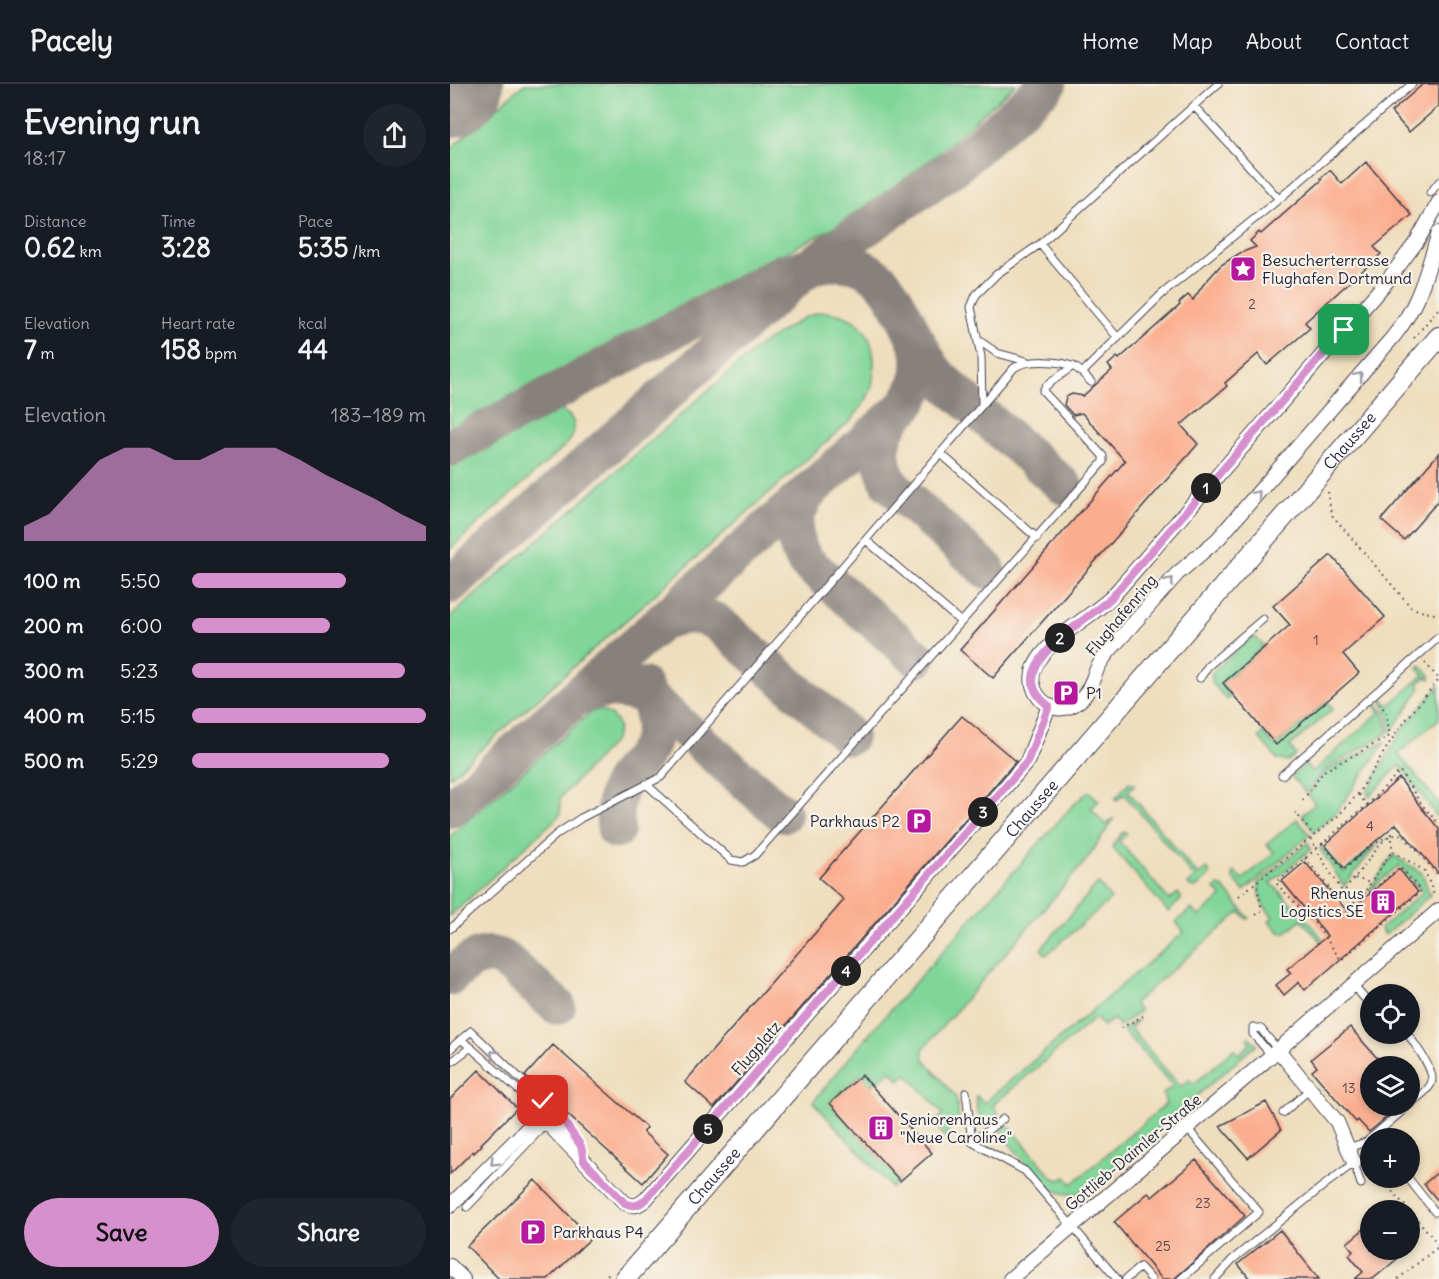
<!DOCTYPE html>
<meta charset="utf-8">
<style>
:root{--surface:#171b24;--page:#20242c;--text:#f1f3f6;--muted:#9ea1a6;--line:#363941;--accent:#d690ce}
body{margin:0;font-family:Delius,sans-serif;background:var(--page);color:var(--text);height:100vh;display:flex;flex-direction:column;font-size:22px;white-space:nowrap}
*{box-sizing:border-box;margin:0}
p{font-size:20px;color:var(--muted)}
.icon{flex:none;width:33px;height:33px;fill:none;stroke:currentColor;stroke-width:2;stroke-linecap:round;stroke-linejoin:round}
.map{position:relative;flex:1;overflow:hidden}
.sheet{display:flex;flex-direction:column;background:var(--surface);width:450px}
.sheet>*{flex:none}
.controls{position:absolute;left:910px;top:900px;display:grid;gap:12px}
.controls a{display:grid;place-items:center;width:60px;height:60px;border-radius:50%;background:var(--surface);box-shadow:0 3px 9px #0003;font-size:30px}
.pin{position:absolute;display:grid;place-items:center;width:51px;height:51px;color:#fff;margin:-26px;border-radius:12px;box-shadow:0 3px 9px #0006}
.km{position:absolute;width:30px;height:30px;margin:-15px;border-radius:50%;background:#222;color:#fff;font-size:16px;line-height:30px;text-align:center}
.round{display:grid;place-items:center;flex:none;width:63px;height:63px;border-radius:32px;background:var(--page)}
.headline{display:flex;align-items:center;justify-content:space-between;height:102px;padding:0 24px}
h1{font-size:33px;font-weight:800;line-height:45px}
.stats{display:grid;grid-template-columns:repeat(3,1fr);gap:9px;height:102px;padding:6px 24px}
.stats div{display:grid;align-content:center}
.stats b{font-size:26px;font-weight:800}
.stats small{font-size:16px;font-weight:400}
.stats p{font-size:16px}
.chart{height:168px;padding:12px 24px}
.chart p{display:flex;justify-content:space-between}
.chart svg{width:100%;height:108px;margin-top:6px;fill:var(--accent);opacity:.7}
.button{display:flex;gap:12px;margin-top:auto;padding:12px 24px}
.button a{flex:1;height:69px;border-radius:36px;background:var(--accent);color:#111;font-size:24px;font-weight:800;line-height:69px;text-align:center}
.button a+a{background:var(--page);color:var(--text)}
ul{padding:0 24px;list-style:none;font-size:20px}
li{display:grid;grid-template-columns:96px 72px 1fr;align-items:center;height:45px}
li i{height:15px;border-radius:8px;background:var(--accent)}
header{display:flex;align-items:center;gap:36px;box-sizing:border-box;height:84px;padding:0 30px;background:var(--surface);border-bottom:2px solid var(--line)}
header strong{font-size:28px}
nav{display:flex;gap:33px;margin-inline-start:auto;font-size:21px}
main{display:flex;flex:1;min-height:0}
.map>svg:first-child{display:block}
.green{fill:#80d598;stroke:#517c6a;stroke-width:1.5}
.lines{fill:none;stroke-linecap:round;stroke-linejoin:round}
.taxiway{stroke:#88807c;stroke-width:38}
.runway{stroke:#88807c;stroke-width:94}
.building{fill:#fbae8f}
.lane-casing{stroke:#413e4f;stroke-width:9}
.street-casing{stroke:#413e4f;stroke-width:16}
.secondary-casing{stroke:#413e4f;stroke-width:22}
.path{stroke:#413e4f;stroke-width:2;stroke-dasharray:1.5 4.5;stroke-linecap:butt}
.lane{stroke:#fff;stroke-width:7}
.street{stroke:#fff;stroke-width:14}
.secondary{stroke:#fff;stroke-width:20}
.oneway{stroke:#9c9ca7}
.route-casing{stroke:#fff;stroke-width:12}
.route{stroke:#d690ce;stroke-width:8}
.labels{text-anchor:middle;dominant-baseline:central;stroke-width:4.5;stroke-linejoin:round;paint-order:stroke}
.number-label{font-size:14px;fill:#584550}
.poi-label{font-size:16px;fill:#22223b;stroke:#f7f3e8;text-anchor:start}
.street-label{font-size:16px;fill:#22223b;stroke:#f7f3e8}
</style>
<header>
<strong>Pacely</strong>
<nav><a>Home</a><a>Map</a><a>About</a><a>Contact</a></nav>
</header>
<main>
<section class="sheet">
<div class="headline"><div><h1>Evening run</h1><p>18:17</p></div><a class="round"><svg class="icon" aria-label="share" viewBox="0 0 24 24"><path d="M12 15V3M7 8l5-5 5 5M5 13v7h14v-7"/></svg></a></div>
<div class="stats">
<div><p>Distance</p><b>0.62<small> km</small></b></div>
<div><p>Time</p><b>3:28</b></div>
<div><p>Pace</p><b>5:35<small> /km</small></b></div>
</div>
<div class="stats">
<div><p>Elevation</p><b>7<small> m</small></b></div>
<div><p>Heart rate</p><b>158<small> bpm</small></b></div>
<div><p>kcal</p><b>44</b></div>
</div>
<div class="chart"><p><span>Elevation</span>183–189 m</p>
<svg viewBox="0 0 160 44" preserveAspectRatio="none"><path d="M0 44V38L10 33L20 22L30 11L40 6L50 6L60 11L70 11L80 6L90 6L100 6L110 11L120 17L130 22L140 27L150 33L160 38V44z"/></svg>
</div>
<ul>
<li><b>100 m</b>5:50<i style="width:66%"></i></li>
<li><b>200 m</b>6:00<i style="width:59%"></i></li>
<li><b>300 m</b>5:23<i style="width:91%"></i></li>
<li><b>400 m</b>5:15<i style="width:100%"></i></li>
<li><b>500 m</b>5:29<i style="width:84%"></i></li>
</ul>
<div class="button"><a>Save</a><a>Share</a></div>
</section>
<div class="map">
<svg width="989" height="1195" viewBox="0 0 989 1195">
<rect width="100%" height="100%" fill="#f7f3e8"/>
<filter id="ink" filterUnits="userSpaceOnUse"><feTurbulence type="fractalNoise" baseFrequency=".0167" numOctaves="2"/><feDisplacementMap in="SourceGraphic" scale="12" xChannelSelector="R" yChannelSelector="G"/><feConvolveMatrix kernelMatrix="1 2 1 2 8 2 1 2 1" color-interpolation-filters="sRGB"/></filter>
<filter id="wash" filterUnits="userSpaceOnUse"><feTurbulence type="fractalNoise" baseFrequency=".008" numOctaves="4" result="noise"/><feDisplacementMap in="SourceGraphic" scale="24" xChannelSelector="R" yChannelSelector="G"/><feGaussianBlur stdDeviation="1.35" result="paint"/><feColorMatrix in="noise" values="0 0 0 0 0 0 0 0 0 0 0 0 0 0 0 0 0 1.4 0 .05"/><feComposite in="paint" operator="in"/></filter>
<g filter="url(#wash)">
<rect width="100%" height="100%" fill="#efdebe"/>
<path class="green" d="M74 0H566L490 68 456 94 394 138 0 344V65Z
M370 228C403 229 422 243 424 277 424 286 424 296 421 305 417 317 409 326 401 336L0 693V533L310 261 353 234Z
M109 325C125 332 129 345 118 359L0 465V375L95 328Z
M805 553 814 562 771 600 781 612 777 616 762 599V588L801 554Z
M970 581 980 591V595L976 593 968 600 971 604 943 645 940 647 937 626 930 615 932 614 939 621 974 591 968 584Z
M989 602V635L948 670 989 719V736L950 681 919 713 917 708 951 647Z
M877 617 883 625 840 662 846 671 838 677 828 676 809 653 813 649 825 662Z
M926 619 934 629 938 649 874 686 856 709 841 692 855 680 862 688 930 628 924 620Z
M149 626C158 627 170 637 168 646 167 650 165 653 165 656L110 714V731L0 832V752L141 628Z
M935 658 886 729 864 748 852 731 865 720 858 711 875 688Z
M679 698 685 700 678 707 748 791 757 785 759 787V792L746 804 740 803 738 800 745 794 674 710 667 716 665 715Z
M639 707 649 717 641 724 655 741 664 734 638 774 473 965 474 975 506 1013 509 1034 501 1040 495 1054 485 1038 493 1030 457 990 449 996 441 987 421 1002 411 991 380 1019 450 1097 442 1104 363 1018 420 949 623 721Z
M847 735 860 751 794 807 783 795V790L785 788 792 796 824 769 817 760Z
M675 748 677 750 669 757 719 816 728 809 731 813V816L718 828 662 763 672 749Z
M930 757 894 802 870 765 873 763 894 788Z
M858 759 861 765 821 799 862 841 874 857 872 859 851 835 835 849 829 848 819 837 823 833 812 820 808 799Z
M943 771 972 789 980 811 935 851 930 845 973 808 949 781 918 808Z
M648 799 661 815 596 871 591 865Z
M768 802 774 804 799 834 797 835 790 828 684 919 690 927 670 942 664 935 653 942 645 934 543 1021 549 1030 536 1040 527 1029 526 1013 527 1012 534 1019 734 848 726 838 741 825 749 832 772 813 765 805Z
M687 936 688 937 680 944 731 1003 739 996 743 999 746 998 784 965 789 970 801 959 797 955 799 953 807 960 637 1106C620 1114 606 1111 594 1097L592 1098 553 1052 551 1045 555 1042 560 1043 603 1094 610 1096 616 1093 622 1100 716 1020 713 1010 723 1002 673 946Z"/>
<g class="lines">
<path class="taxiway" d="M467 257 481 283 491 295 614 402
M444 332C429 357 427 372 439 399L537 486
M0 364 333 188
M359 408C341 430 340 456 357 479L467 574
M0 501 359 183 504 83 598 0
M211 538C230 530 246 529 265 537L399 652
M125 615C149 600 175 604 199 614L333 730
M0 725 454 323C466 308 472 292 470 272 469 257 446 215 436 202 429 193 417 185 406 181 378 173 347 186 321 194
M166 746C163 729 165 706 176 692 184 682 195 673 200 662 208 642 202 620 193 602
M0 893C16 879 33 863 55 876L107 922"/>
<path class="runway" d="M0 6 7 0"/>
</g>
<g id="blocks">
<path class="building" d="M973 0H989V22L959 48 941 28Z
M916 78 962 131 924 163 931 170 855 238 860 244 817 281 808 270 775 299 777 302 731 341 748 360 543 594 510 566 675 377 632 329 623 331 614 321 616 313 622 310 633 312 644 302 662 286 658 281 667 273 669 275 730 221 729 219 738 211 743 216 753 201 771 181 790 169 806 163 800 157 809 148 811 150 872 96 871 94 880 86 892 100Z
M989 369V416L954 456 931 436Z
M881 471 935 533 893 570 909 589 826 661 773 599 840 541 823 522Z
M512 632 566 677 264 1024 235 998 394 816 369 794Z
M949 694 970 722 989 745V790L946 740 894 784 875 761Z
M855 778 898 828 949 785 968 808 855 906 849 898 834 911 826 901 841 889 837 885 877 852 832 797Z
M900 943 934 982H921V1022H950L919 1048 908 1036 906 1038 862 987 867 983 861 975Z
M103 961 197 1044 193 1048 218 1070 193 1099 75 992Z
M29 986 67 1024 31 1060 32 1061 24 1069 23 1067 0 1090V1015Z
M412 991 482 1069 450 1097 380 1019Z
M816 1018 831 1046 798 1074 770 1042Z
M746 1076 795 1132 724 1195H712L664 1138 698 1109 702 1113Z
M989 1087V1118L974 1100Z
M85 1096 141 1154 98 1195H49L17 1162Z
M914 1145 921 1153V1166H939L947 1175 923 1195H905L913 1188 899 1171 903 1167 897 1159Z
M830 1146 869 1195H800L788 1180Z"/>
</g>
</g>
<g filter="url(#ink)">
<use href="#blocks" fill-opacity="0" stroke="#413e4f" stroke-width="1.5"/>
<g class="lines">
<defs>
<path id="lane" d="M744 22 829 115
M980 109 989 98
M590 160 668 254
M528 256 547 269 576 277
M632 289 712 210 829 115 962 0
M532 320 531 273 521 223 526 211 547 190 590 160 768 0
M490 369 587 454
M416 456 511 538
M750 594 758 582 813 535
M832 691 989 553
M196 700 281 776 293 778 305 771 653 378V372L593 307 596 302 623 282
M0 845 107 750 131 734 211 693 564 284C576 275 612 276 626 284 632 288 636 293 641 298
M903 901 921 922
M803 943V950L822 972
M803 943 811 945 828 966
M958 950C964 960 987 988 981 1000 977 1008 967 1014 960 1020
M11 955 83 1019 87 1029V1040
M0 965 21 947 113 1036 131 1062 133 1071
M0 979 21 963
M516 1008 522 1058
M833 1029 860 1005
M522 1058 575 1087 667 1195
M522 1058 553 1035
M898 1064 916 1058 958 1022
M904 1079 911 1100
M958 1094 985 1128
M17 1123 87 1049 94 1039 93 1017
M676 1195 690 1183 701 1195
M731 1195 809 1128 737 1044
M765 1195 782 1176 873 1102 904 1079 921 1076"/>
<path id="street" d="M989 118 967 157 938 196 661 514C638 535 598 555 585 582 573 608 603 639 629 617 639 609 642 596 647 585 650 578 655 572 660 566L727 490 768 455 943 253C970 220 976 189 989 149
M828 966 887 1038 904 1079
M0 1122 82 1040H98L175 1119C184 1123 188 1122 196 1115L577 678 599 622
M0 1182 13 1195
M560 1195 828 966 989 826"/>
<g id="secondary">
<path id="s1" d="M175 1195 989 253"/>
</g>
</defs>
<use href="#lane" class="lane-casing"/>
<use href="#street" class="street-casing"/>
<use href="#secondary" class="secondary-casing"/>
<path class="path" d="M964 254 989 224
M878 408 881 430 961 523 970 527 989 531
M929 619 936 628 940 652
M853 716 874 687 940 652
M917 721 950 687 972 721 989 740
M845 728 864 752
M861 755 866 765 917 721 908 710
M872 759 894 786C911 771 928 751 952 750L989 792
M855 774 885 811 892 810 933 757 942 750V767
M905 794 920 799
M914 809 918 810 950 783 971 807 891 876 867 842 826 799 866 765 901 822 914 809 942 767 975 787 984 811
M789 812 888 732 908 710 947 647 989 595 975 579
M806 831 812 826 806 799
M671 944 693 932
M930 1094 959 1126
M960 1127 989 1161
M153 1195 160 1188
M948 1195 989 1162"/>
<use href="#lane" class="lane"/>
<use href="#street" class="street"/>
<use href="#secondary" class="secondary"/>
</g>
<defs><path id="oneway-chevron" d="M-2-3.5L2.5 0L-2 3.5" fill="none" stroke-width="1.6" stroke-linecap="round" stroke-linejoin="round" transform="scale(1.5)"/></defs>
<g class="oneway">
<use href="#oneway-chevron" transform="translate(909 292) rotate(-49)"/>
<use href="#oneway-chevron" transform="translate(807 410) rotate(-49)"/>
<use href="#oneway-chevron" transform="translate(720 497) rotate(-49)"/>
<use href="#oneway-chevron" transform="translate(44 970) rotate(-135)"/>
<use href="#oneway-chevron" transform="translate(44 1078) rotate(135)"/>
</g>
</g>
<g class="lines" filter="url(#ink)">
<defs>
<path id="route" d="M93 1017 113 1036 131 1062 134 1077 175 1119C184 1123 188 1122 196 1115L577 678 599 622C547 584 636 538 661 514L894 246"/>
</defs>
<use href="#route" class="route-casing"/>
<use href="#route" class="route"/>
</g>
<defs>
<symbol id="sight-square" viewBox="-11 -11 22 22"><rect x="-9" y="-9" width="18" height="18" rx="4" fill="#b5179e" stroke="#f7f3e8"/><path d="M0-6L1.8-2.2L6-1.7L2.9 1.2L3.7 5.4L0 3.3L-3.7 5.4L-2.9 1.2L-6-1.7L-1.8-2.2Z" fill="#fff"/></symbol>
<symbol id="parking-square" viewBox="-11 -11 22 22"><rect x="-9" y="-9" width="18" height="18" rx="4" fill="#b5179e" stroke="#f7f3e8"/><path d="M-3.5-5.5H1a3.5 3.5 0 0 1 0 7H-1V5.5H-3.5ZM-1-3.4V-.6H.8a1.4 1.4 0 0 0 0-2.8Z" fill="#fff"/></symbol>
<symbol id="building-square" viewBox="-11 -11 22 22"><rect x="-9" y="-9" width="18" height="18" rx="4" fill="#b5179e" stroke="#f7f3e8"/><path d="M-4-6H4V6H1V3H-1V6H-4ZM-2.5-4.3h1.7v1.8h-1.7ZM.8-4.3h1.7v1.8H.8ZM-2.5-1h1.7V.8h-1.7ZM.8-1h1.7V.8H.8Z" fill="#fff"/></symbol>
</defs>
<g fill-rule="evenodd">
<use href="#sight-square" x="778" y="170" width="30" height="30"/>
<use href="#parking-square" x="601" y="594" width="30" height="30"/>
<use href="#parking-square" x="454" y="722" width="30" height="30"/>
<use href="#building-square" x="918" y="803" width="30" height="30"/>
<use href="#building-square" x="416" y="1029" width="30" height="30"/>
<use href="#parking-square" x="68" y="1133" width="30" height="30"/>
</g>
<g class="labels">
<g class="number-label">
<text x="802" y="220">2</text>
<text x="866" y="556">1</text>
<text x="920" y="742">4</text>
<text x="899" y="1004">13</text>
<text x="753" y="1119">23</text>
<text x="713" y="1162">25</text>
</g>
<g class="poi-label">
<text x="812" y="176">Besucherterrasse<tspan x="812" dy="18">Flughafen Dortmund</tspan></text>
<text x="636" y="609">P1</text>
<text x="450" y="737" text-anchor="end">Parkhaus P2</text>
<text x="914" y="809" text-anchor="end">Rhenus<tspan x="914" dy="18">Logistics SE</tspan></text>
<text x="450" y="1035">Seniorenhaus<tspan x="450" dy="18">"Neue Caroline"</tspan></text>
<text x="103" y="1148">Parkhaus P4</text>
</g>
<g class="street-label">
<text stroke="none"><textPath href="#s1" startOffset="1108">Chaussee</textPath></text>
<text transform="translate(671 531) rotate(-50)">Flughafenring</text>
<text stroke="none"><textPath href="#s1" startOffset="622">Chaussee</textPath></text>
<text transform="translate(306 964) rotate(-49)">Flugplatz</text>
<text transform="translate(683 1068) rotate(-40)">Gottlieb-Daimler-Straße</text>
<text stroke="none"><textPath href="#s1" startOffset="136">Chaussee</textPath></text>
</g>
</g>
</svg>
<div class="controls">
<a><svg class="icon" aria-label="locate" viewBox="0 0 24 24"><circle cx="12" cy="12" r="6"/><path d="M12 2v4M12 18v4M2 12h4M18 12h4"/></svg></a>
<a><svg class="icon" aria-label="layers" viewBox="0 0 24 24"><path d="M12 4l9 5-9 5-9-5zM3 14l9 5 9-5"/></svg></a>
<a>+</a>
<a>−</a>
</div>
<div class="pin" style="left:894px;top:246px;background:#1e9e55"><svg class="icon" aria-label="arrive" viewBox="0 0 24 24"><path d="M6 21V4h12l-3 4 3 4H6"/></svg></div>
<div class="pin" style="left:93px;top:1017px;background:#d93025"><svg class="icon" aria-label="check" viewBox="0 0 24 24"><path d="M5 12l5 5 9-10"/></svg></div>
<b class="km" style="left:756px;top:404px">1</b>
<b class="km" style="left:610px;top:554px">2</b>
<b class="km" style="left:533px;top:728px">3</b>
<b class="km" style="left:396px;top:887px">4</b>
<b class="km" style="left:258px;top:1045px">5</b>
</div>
</main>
